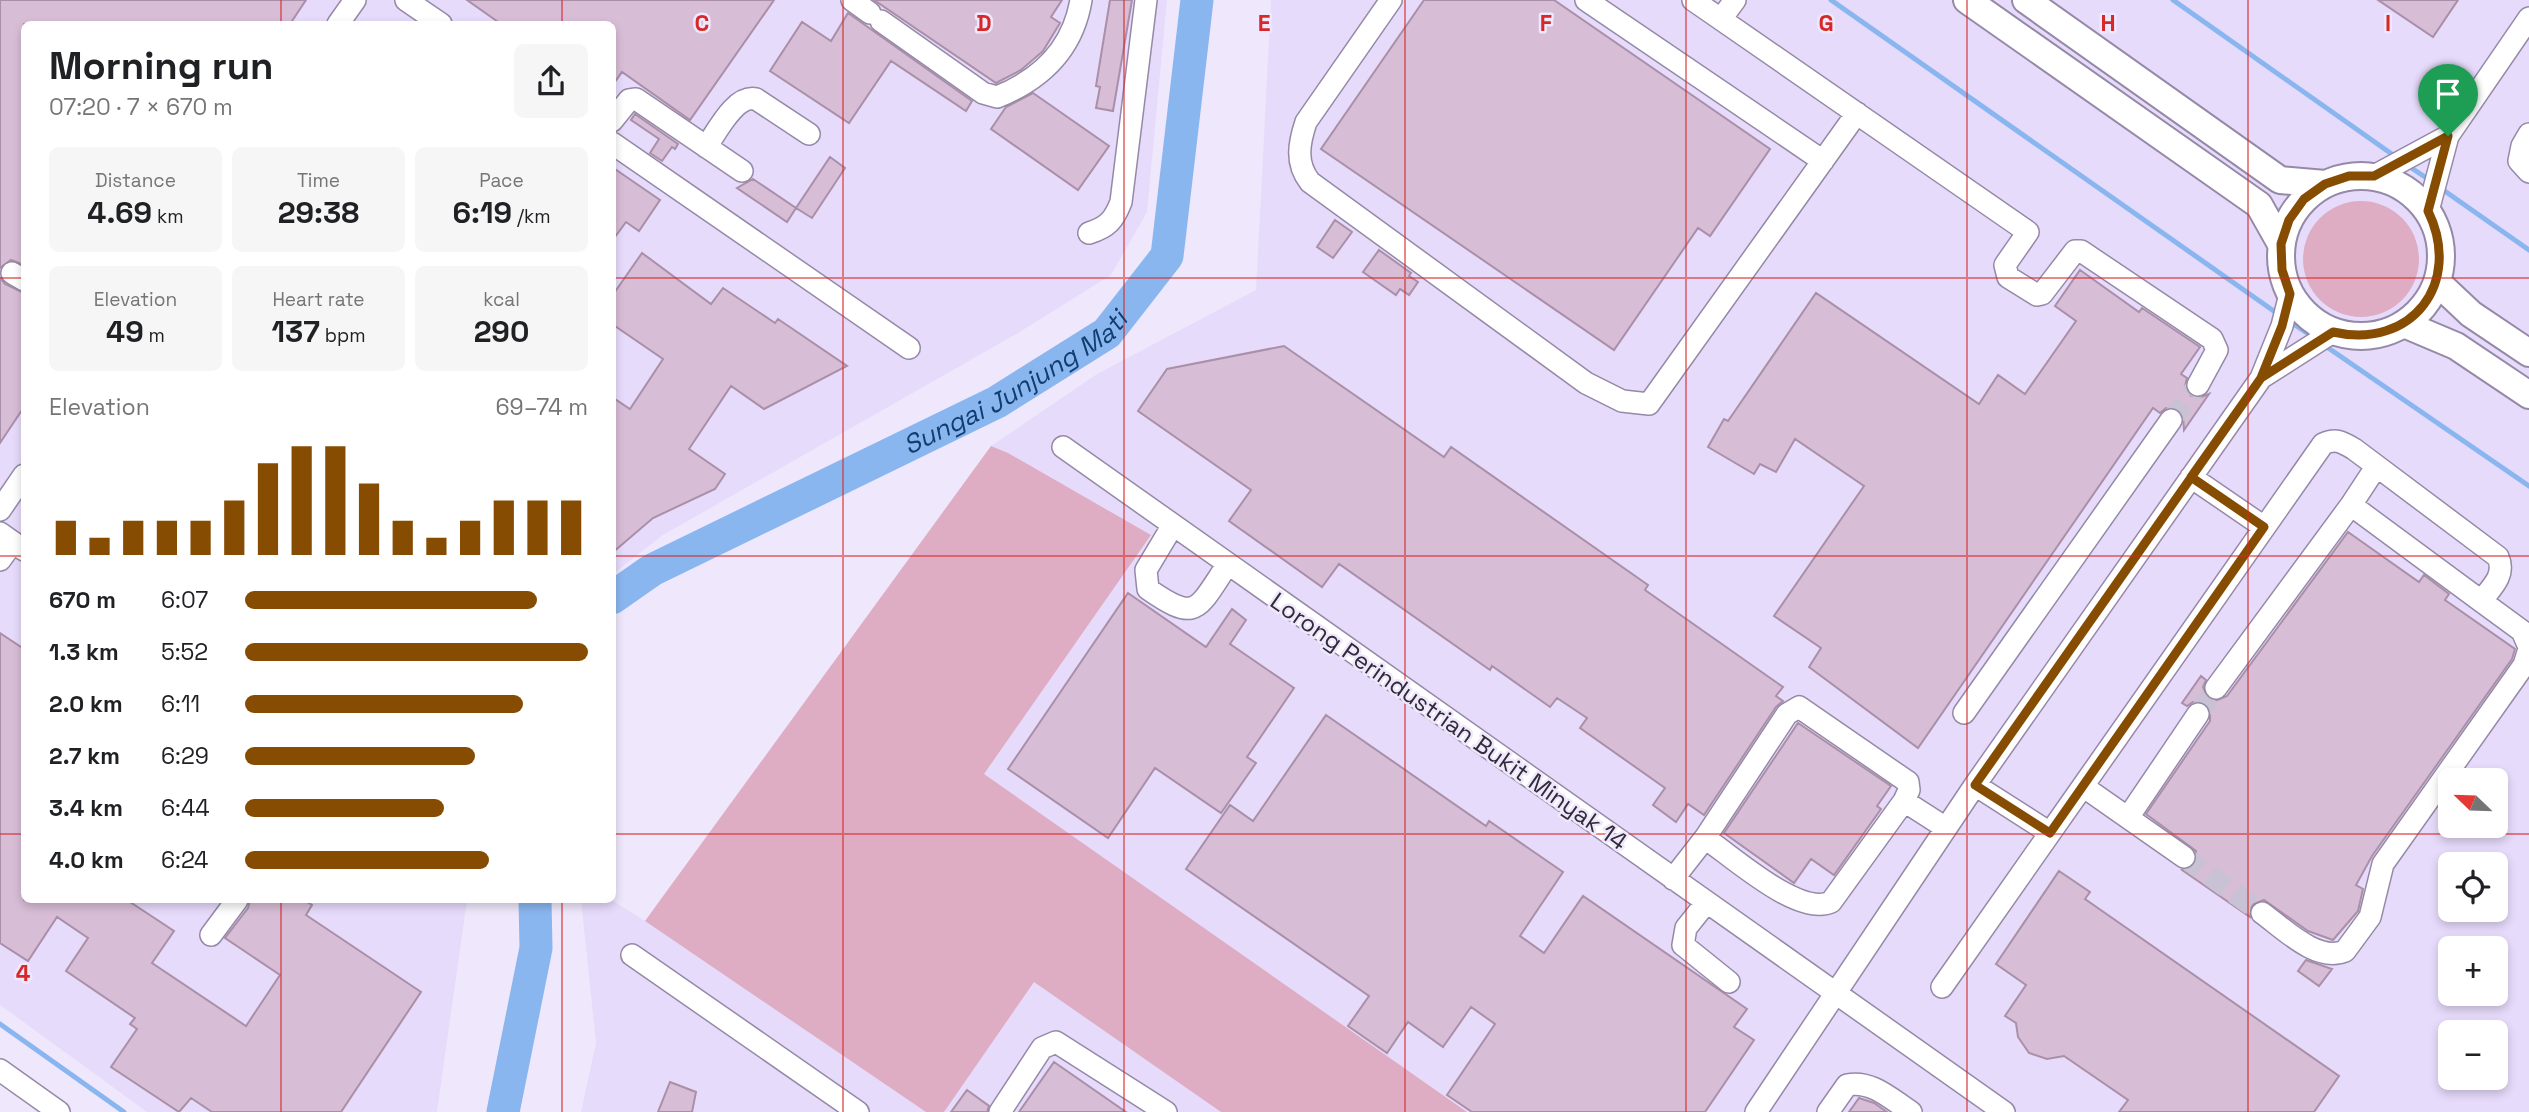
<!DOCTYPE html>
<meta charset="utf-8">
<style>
:root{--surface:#fff;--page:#f6f6f6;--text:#202124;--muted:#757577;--accent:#864c02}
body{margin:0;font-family:"Space Grotesk",sans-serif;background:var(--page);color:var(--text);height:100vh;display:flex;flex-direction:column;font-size:26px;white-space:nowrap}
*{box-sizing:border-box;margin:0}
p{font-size:23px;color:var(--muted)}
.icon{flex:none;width:38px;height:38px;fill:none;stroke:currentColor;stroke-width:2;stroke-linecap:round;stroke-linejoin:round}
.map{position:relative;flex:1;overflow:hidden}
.panel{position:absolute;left:21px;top:21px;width:595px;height:882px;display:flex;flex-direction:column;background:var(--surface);border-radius:10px;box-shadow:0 4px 10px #0003}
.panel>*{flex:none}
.needle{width:46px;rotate:293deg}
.fabs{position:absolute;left:2438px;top:768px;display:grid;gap:14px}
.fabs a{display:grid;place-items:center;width:70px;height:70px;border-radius:10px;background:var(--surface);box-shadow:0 4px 10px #0003;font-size:35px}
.pin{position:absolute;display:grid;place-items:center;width:60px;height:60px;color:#fff;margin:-72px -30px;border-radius:50% 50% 50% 0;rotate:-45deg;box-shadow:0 0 7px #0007}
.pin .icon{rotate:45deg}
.round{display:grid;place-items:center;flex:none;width:74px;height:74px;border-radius:10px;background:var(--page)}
.overview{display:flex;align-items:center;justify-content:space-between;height:119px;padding:0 28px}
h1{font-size:38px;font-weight:700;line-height:52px}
.stats{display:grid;grid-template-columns:repeat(3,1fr);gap:10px;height:119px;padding:7px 28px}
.stats div{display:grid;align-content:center;border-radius:10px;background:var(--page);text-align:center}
.stats b{font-size:30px;font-weight:700}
.stats small{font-size:19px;font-weight:400}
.stats p{font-size:19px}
.chart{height:196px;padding:14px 28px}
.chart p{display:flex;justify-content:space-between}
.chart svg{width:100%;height:126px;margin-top:7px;stroke:var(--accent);stroke-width:6}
ul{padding:0 28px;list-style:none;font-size:23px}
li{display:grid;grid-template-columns:112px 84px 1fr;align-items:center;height:52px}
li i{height:18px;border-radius:9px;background:var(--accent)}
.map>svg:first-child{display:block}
.built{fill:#e7dbfb;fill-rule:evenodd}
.green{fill:#dfadc3}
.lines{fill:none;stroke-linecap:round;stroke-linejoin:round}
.stream{stroke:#8ab6f0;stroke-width:5}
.river{stroke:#8ab6f0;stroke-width:33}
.building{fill:#d8bdd7;stroke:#a98fa8;stroke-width:2}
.minor-tunnel{stroke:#c9c2d5;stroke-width:21;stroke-dasharray:21 10;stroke-linecap:butt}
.minor-casing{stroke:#9589a7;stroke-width:24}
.major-casing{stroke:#9589a7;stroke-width:30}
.minor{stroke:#fff;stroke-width:21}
.major{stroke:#fff;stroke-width:26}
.route-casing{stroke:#fff;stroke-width:14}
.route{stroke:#864c02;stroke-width:9}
.grid{fill:none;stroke:#d62828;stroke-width:2;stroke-opacity:0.55}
.labels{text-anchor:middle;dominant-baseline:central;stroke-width:5;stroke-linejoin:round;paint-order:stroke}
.street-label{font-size:24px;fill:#302b38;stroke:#efe8fc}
.water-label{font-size:26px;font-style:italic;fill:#113d70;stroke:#efe8fc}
.grid-label{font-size:23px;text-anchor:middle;font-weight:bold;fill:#d62828;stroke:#efe8fc;stroke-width:5;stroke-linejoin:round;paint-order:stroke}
</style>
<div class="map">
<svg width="2529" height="1112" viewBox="0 0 2529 1112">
<rect width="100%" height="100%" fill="#efe8fc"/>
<path class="built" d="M0 0H1167L1147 212 1111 275 1018 333 663 535 613 574 612 24H24V900H467L437 1112H147L0 1005Z
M1271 0H2529V1112H581L596 1043 581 900H612L645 921 991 446 1097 374 1256 290ZM2450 780H2496V826H2450ZM2450 864H2496V910H2450ZM2450 948H2496V994H2450ZM2450 1032H2496V1078H2450Z"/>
<path class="green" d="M2303 259a58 58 0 1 1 116 0a58 58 0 1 1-116 0Z
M991 446 1008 453 1151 535 984 774 1467 1112H1221L1034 982 944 1112H926L645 921Z"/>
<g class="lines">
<path class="stream" d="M1831 0 2278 314
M2173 0 2396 157
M2407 165 2431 181
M2439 187 2529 250
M2289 321 2313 337
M2324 345 2529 486
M0 1024 124 1112"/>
<g class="river">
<path id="s1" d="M612 598 652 570 997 402 1107 333 1167 256 1197 0"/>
<path d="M503 1112 536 948 535 900"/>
</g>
</g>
<path class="building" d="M0 0H306L290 24H24V265L11 260 0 268Z
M467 0H774L690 120 622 72 612 86V24H501Z
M874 0H1062L1051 17 1060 23 1043 51 1021 70 996 83Z
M1110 0H1132L1113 111 1096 108 1100 87 1096 86Z
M1424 0H1554L1770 149 1710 236 1698 228 1614 350 1321 149Z
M2378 0H2458L2433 37Z
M848 13 972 101 966 111 891 61 849 123 770 71 802 22 831 41Z
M1033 93 1109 146 1078 190 991 129 1006 107Z
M635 114 678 144 675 149 672 147 662 161 650 153 659 139 631 120Z
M830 157 845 168 812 218 796 208Z
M612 167 660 200 639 231 626 222 612 241Z
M753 179 796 208 787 222 737 188Z
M1335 220 1352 232 1333 258 1317 247Z
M1379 250 1411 273 1409 276 1418 282 1409 295 1400 289 1396 295 1363 272Z
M642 253 711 304 723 288 775 323 778 319 847 366 764 409 731 386 689 449 725 474 715 489 653 518 612 553V397L630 409 663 359 612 324V296Z
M2080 270 2139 312 2142 308 2200 347 2181 374 2187 378 2185 386 2191 396 2199 398 2209 394 2184 430 2183 415 2179 410 2166 408 2160 413 2153 408 1918 748 1809 667 1821 648 1774 616 1864 486 1795 439 1776 472 1760 464 1754 474 1708 447 1724 419 1728 421 1816 293 1979 404 1998 375 2025 394 2076 321 2055 306Z
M0 278 5 284 24 293V407L0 443Z
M1284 346 1444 457 1451 447 1648 585 1645 590 1783 687 1776 696 1783 701 1776 707 1704 815 1688 804 1676 822 1653 805 1665 788 1580 728 1587 718 1557 698 1550 707 1492 666 1490 670 1339 564 1322 587 1229 521 1251 490 1138 411 1167 369Z
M2348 532 2419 582 2424 575 2449 594 2445 600 2515 649 2512 659 2372 856 2356 885 2363 889 2358 911 2333 940 2308 931 2264 900 2252 905 2250 917 2182 870 2195 864 2196 851 2146 814 2210 721V709L2205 703 2193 702 2187 706 2182 703 2201 676 2206 680 2203 687 2208 698 2215 701 2227 696Z
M1128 593 1206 647 1232 609 1246 620 1230 644 1294 688 1247 757 1256 763 1221 813 1155 768 1108 838 1008 769Z
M0 633 24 649V900H127L174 931 152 963 246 1026 280 975 225 938 248 908 250 900H304L312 905 306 915 421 992 341 1112H212L191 1098 179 1112 111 1067 137 1029 130 1024 135 1018 66 971 88 938 57 917 28 961 0 943Z
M1326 715 1486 826 1489 821 1563 872 1520 936 1544 953 1583 896 1747 1009 1734 1027 1754 1040 1705 1112H1472L1447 1095 1495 1024 1471 1007 1443 1047 1408 1022 1387 1053 1348 1026 1369 996 1186 869 1230 805 1253 821Z
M1798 723 1891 786 1877 806 1881 809 1834 875 1811 859 1794 883 1724 833Z
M2059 871 2090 892 2085 899 2339 1076 2314 1112H2119L2128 1100 2064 1056 2047 1059 2029 1053 2018 1037 2016 1023 2005 1016 2026 985 1996 964Z
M2306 960 2332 969 2319 986 2298 971Z
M1054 1062 1126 1112H1019Z
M670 1082 696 1092 692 1112H658Z
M967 1090 989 1106 987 1112H951Z
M1859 1098 1874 1103 1887 1112H1849Z"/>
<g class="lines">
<path class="minor-tunnel" d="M2171 420 2198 385
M2198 714 2216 688
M2184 857 2262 913"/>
<defs>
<path id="minor" d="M406 0 441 24
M852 0 870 13
M1391 0 1306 122C1299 143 1295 163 1310 182L1586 383 1622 401 1649 404 1857 113
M1586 0 1823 161
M1693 0 2028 232 2005 265 2008 277 2037 295 2042 294 2075 251H2081L2212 339 2217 350 2198 385
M1721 19 1735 0
M881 21 983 93 997 97C1042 79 1073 48 1081 0
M338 24 355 0
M612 121 629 100 636 99 742 171
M2529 134 2522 146 2519 161 2529 172
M612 143 909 348
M706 147C717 132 735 94 756 99L809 134
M2374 176 2448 136
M2428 211 2448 136 2529 18
M1089 233C1108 227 1114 220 1121 202L1146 0
M12 273 24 280
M2261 378 2333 332
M1063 447 2004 1112
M2376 467 2351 505 2481 601
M2191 477 2264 527
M0 510 24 475
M1173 525 1146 570 1148 589C1198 624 1197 609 1228 564
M0 533 24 550
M0 560 13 542
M2216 688 2351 505
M1964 713 2171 420
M1975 785 2050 833
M2084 787 2184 857
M2129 816 2198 714
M1705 838 1787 714 1799 707 1908 782 1909 790 1904 801
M1673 879 1705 838C1733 857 1799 917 1831 902L1904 801 1946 828
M1706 903 1686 928 1683 945 1729 982
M2262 913C2283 928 2317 963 2345 951L2370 917 2383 864 2524 665 2529 649
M211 935 237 900
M632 955 858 1112
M1942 987 2323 444C2336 438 2342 442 2354 449L2498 557C2506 575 2492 587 2481 601L2522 631 2529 647
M0 1070 59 1112
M1000 1112 1042 1048 1056 1042 1166 1112
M1756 1112 1975 785 2261 378 2282 326 2290 294
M1828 1112 1847 1085C1872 1080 1891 1099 1911 1112"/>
<path id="major" d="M1967 0 2259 205 2281 244
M2026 0 2280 180 2325 184
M2281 256a80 80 0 1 1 160 0a80 80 0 1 1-160 0Z
M2437 282 2471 314 2529 353
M2404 324 2456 346 2529 395"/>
</defs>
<use href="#minor" class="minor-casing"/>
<use href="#major" class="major-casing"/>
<use href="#minor" class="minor"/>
<use href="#major" class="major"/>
</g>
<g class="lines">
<defs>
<path id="route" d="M2448 136 2374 176H2349L2325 184 2304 199 2289 220 2281 244 2282 270 2290 294 2282 326 2261 378 1975 785 2050 833 2264 527 2191 477 2261 378 2333 332C2412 350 2463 283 2428 211L2448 136"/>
</defs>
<use href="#route" class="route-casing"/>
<use href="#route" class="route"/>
</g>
<path class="grid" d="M281 0V24M562 0V24M843 0V1112M1124 0V1112M1405 0V1112M1686 0V1112M1967 0V1112M2248 0V1112M0 278H24M612 278H2529M0 556H24M612 556H2529M0 834H24M612 834H2529M281 900V1112M562 900V1112"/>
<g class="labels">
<g class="street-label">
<text transform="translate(1449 721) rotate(35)">Lorong Perindustrian Bukit Minyak 14</text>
</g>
<g class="water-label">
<text stroke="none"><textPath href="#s1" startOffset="458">Sungai Junjung Mati</textPath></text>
</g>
</g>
<g class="grid-label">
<text x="702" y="31">C</text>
<text x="984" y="31">D</text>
<text x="1264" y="31">E</text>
<text x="1546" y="31">F</text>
<text x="1826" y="31">G</text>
<text x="2108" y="31">H</text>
<text x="2388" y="31">I</text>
<text x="23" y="981">4</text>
</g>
</svg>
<div class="fabs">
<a><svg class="needle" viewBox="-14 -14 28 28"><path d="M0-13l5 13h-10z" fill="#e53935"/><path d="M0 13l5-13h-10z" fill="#757577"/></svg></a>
<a><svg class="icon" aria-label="locate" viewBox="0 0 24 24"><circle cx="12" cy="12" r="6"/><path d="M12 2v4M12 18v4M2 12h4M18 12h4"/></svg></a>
<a>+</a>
<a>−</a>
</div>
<div class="pin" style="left:2448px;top:136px;background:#1e9e55"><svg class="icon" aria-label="arrive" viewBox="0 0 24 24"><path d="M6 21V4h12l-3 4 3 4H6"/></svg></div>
<section class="panel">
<div class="overview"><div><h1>Morning run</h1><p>07:20 · 7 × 670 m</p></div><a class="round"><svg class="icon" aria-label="share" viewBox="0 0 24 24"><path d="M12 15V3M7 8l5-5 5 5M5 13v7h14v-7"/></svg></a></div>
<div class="stats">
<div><p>Distance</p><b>4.69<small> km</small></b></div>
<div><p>Time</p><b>29:38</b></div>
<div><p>Pace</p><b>6:19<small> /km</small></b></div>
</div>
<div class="stats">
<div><p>Elevation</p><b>49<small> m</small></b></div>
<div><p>Heart rate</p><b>137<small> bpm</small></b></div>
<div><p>kcal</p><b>290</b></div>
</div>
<div class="chart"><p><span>Elevation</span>69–74 m</p>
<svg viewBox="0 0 160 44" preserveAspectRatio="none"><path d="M5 44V32M15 44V38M25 44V32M35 44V32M45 44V32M55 44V25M65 44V12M75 44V6M85 44V6M95 44V19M105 44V32M115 44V38M125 44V32M135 44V25M145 44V25M155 44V25"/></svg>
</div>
<ul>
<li><b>670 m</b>6:07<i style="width:85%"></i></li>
<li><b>1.3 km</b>5:52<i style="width:100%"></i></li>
<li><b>2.0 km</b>6:11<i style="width:81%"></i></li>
<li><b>2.7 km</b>6:29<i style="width:67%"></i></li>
<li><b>3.4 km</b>6:44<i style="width:58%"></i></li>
<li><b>4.0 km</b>6:24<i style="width:71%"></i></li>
</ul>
</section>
</div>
